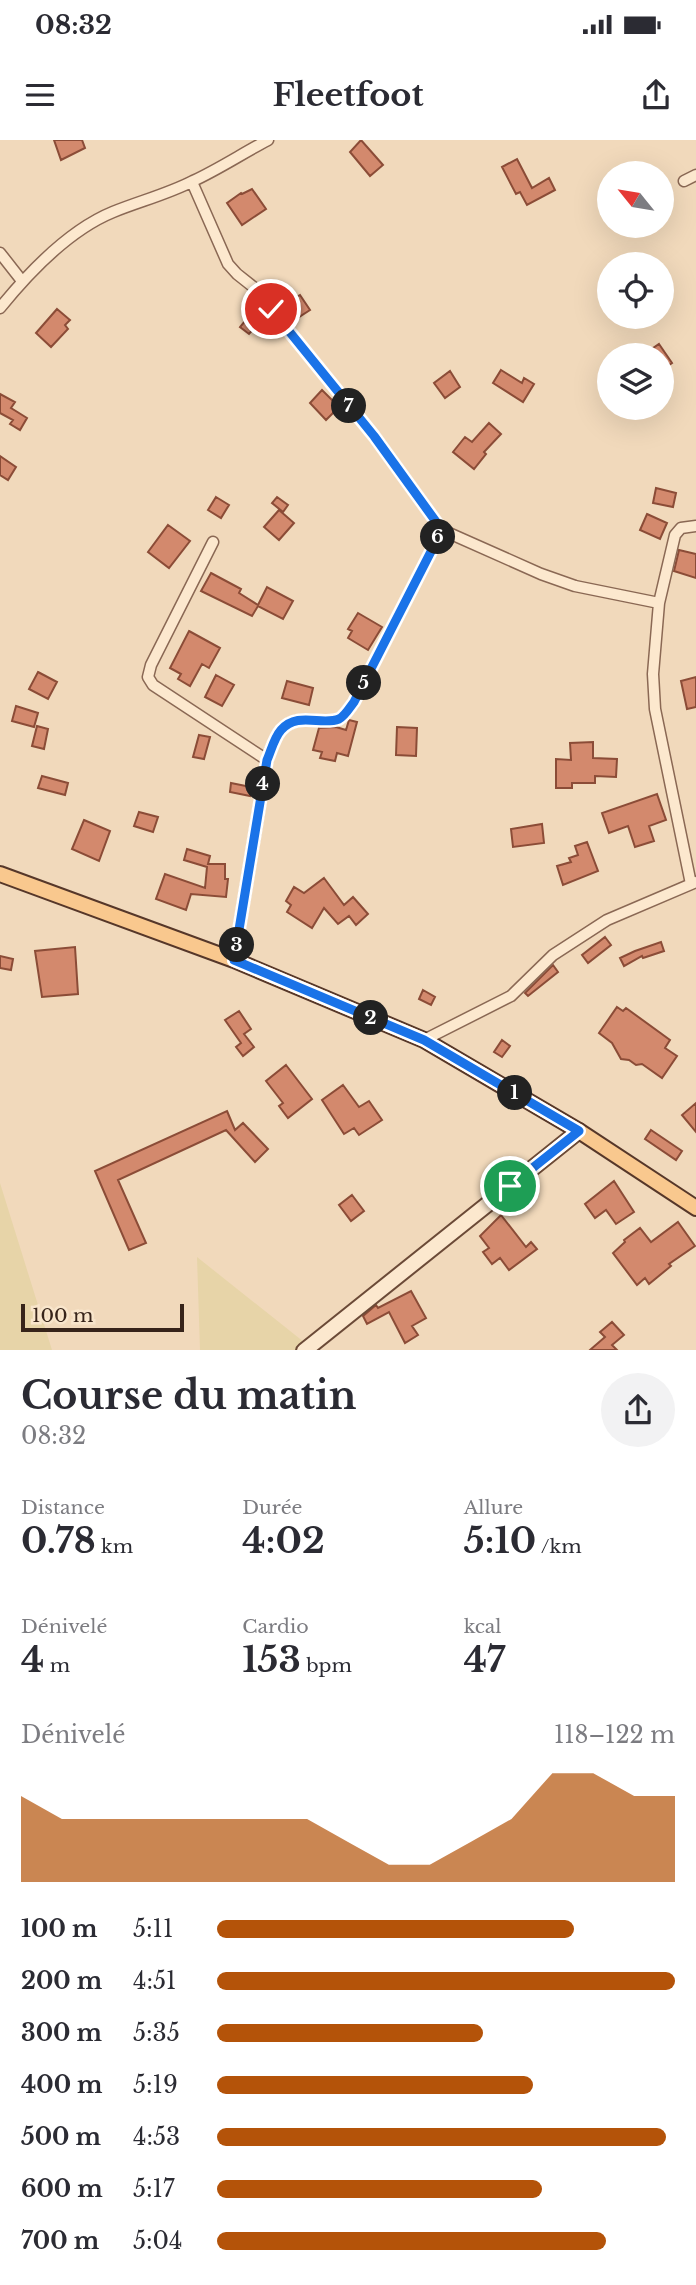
<!DOCTYPE html>
<html lang="fr">
<meta charset="utf-8">
<style>
:root{--surface:#fff;--page:#f2f2f3;--text:#2b2b33;--muted:#7c7c81;--accent:#b45309}
body{margin:0;font-family:"Libre Baskerville",serif;background:var(--page);color:var(--text);height:100vh;display:flex;flex-direction:column;font-size:26px;white-space:nowrap}
*{box-sizing:border-box;margin:0}
p{font-size:23px;color:var(--muted)}
.icon{flex:none;width:38px;height:38px;fill:none;stroke:currentColor;stroke-width:2;stroke-linecap:round;stroke-linejoin:round}
.map{position:relative;height:1210px;overflow:hidden}
.sheet{display:flex;flex-direction:column;background:var(--surface);flex:1}
.sheet>*{flex:none}
.needle{width:46px;rotate:300deg}
.tools{position:absolute;left:597px;top:21px;display:grid;gap:14px}
.tools a{display:grid;place-items:center;width:77px;height:77px;border-radius:50%;background:var(--surface);box-shadow:0 7px 28px #0002;font-size:35px}
.scale{position:absolute;left:21px;bottom:18px;width:163px;box-sizing:border-box;padding-left:7px;border:4px solid #37241a;border-top:0;font-size:19px;line-height:24px;white-space:nowrap;color:#37241a;-webkit-text-stroke:5px #f8e5cb;paint-order:stroke}
.pin{position:absolute;display:grid;place-items:center;width:60px;height:60px;color:#fff;margin:-30px;border:4px solid #fff;border-radius:50%;box-shadow:0 2px 7px #0007}
.km{position:absolute;width:35px;height:35px;margin:-18px;border-radius:50%;background:#222;color:#fff;font-size:19px;line-height:35px;text-align:center}
.round{display:grid;place-items:center;flex:none;width:74px;height:74px;border-radius:37px;background:var(--page)}
.headline{display:flex;align-items:center;justify-content:space-between;height:119px;padding:0 21px}
h1{font-size:38px;font-weight:700;line-height:52px}
.metrics{display:grid;grid-template-columns:repeat(3,1fr);gap:10px;height:119px;padding:7px 21px}
.metrics div{display:grid;align-content:center}
.metrics b{font-size:35px;font-weight:700}
.metrics small{font-size:19px;font-weight:400}
.metrics p{font-size:19px}
.chart{height:196px;padding:14px 21px}
.chart p{display:flex;justify-content:space-between}
.chart svg{width:100%;height:126px;margin-top:7px;fill:var(--accent);opacity:.7}
ul{padding:0 21px;list-style:none;font-size:23px}
li{display:grid;grid-template-columns:112px 84px 1fr;align-items:center;height:52px}
li i{height:18px;border-radius:9px;background:var(--accent)}
.status{display:flex;justify-content:space-between;align-items:center;height:49px;padding:0 35px;background:var(--surface);direction:ltr}
.status svg{height:19px;fill:currentColor}
header{display:flex;justify-content:space-between;align-items:center;height:91px;padding:0 21px;background:var(--surface);font-size:32px;font-weight:700}
.map>svg:first-child{display:block}
.farmland{fill:#e7d4a8}
.building{fill:#d3896d;stroke:#8b4c37;stroke-width:2}
.lines{fill:none;stroke-linecap:round;stroke-linejoin:round}
.street-casing{stroke:#8a6854;stroke-width:13}
.secondary-casing{stroke:#6b4a37;stroke-width:18}
.primary-casing{stroke:#563729;stroke-width:18}
.street{stroke:#fce8ce;stroke-width:10}
.secondary{stroke:#fce8ce;stroke-width:14}
.primary{stroke:#f9c88e;stroke-width:14}
.route-casing{stroke:#fff;stroke-width:14}
.route{stroke:#1a73e8;stroke-width:9}
</style>
<div class="status"><b>08:32</b><svg viewBox="0 0 49 12"><path d="M0 12V9h3v3zM5 12V6h3v6zM10 12V3h3v9zM15 12V0h3v12zM26 1h20v11H26zM47 4h2v5h-2z"/></svg></div>
<header><svg class="icon" aria-label="menu" viewBox="0 0 24 24"><path d="M4 6h16M4 12h16M4 18h16"/></svg>Fleetfoot<svg class="icon" aria-label="share" viewBox="0 0 24 24"><path d="M12 15V3M7 8l5-5 5 5M5 13v7h14v-7"/></svg></header>
<div class="map">
<svg width="696" height="1211" viewBox="0 0 696 1211">
<rect width="100%" height="100%" fill="#f1d9bb"/>
<path class="farmland" d="M0 1043 52 1210H0Z
M197 1117 314 1210H200Z"/>
<path class="building" d="M54 0H82L85 8 61 20Z
M361 0 383 25 370 36 350 12Z
M517 19 532 48 549 38 555 50 527 65 520 52 516 54 502 27Z
M252 49 266 69 242 85 227 63 241 53 242 54Z
M300 155 310 170 299 177 289 161Z
M57 169 70 180 65 185 68 189 51 207 36 193Z
M250 175 259 183 249 194 240 187Z
M659 204 672 223 662 230V215H643Z
M501 230 522 243 524 238 534 244 523 262 493 243Z
M450 231 460 247 445 258 434 243Z
M322 250 339 267 326 280 310 263Z
M0 254 15 262 11 268 27 278 20 290 10 284 13 280 0 273Z
M489 283 501 294 484 312 486 314 474 329 453 312 465 297 472 302Z
M0 316 16 327 8 340 0 335Z
M656 348 676 353 673 367 653 363Z
M216 357 229 365 221 378 208 370Z
M277 357 288 365 283 372 272 363Z
M279 370 294 383 279 400 264 387Z
M647 374 667 383 660 399 640 390Z
M168 385 190 401 169 428 148 412Z
M679 410 696 414V438L674 431Z
M211 433 241 449 239 453 258 465 267 447 293 461 283 479 258 466 252 476 201 451Z
M358 473 382 487 368 510 348 498 352 491 348 489Z
M189 491 220 508 209 528 202 524 190 546 178 539 181 534 170 528Z
M38 532 57 542 48 559 29 549Z
M216 535 234 545 222 566 205 557Z
M696 537V567L687 569 681 541Z
M287 541 313 548 309 565 282 558Z
M16 566 38 573 34 587 12 581Z
M349 580 357 582 348 616 337 613 335 621 320 618 322 612 313 610 319 588 336 587 346 590Z
M37 586 48 589 44 609 32 606Z
M397 587 417 588 416 616 396 615Z
M199 595 210 597 204 619 193 617Z
M593 602V618L617 619 616 637 595 636V643H572V648H556V619L571 620 570 603Z
M42 636 68 643 65 655 38 648Z
M231 643 251 647 250 656 230 652Z
M657 654 666 680 649 686 654 701 635 707 628 686 609 693 602 673Z
M139 672 158 677 153 692 134 686Z
M84 680 110 691 99 721 72 709Z
M542 684 544 703 513 707 511 689Z
M587 702 598 731 563 745 557 726 571 722 569 718 578 715 575 706Z
M187 709 210 716 208 724H225V739H228L226 757 191 754 186 770 156 759 165 734 205 748 207 727 184 720Z
M324 738 344 765 353 757 368 774 356 785 349 776 338 784 324 768 312 788 287 772 291 765 286 761 294 747 304 753Z
M605 797 611 805 588 823 582 815Z
M661 802 664 811 643 818 642 816 624 826 620 818 635 811Z
M75 807 78 854 42 857 35 811Z
M0 816 13 819 11 830 0 828Z
M553 825 558 832 528 856 525 853Z
M423 850 435 857 431 865 419 859Z
M617 867 623 871 626 868 670 900 665 908 677 916 662 938 642 924 636 925 629 920 621 919 612 903 599 893Z
M239 871 251 889 244 894 254 907 243 916 236 907 241 903 225 880Z
M502 900 510 906 502 917 494 912Z
M286 925 312 959 288 978 279 966 283 963 266 941Z
M343 945 359 967 369 961 382 980 359 995 354 988 344 994 322 960Z
M696 963V992L682 975Z
M227 971 235 990 243 983 268 1009 255 1022 226 990 118 1040 146 1103 129 1110 95 1031Z
M651 990 682 1011 676 1020 645 999Z
M614 1041 634 1072 616 1084 606 1070 595 1078 585 1064Z
M352 1055 364 1071 351 1081 339 1065Z
M501 1075 526 1107 531 1102 537 1109 509 1130 500 1118 492 1124 483 1112 489 1108 480 1096Z
M678 1082 695 1106 669 1124 671 1126 649 1144 645 1138 637 1145 613 1113 625 1102 624 1100 640 1088 651 1102Z
M411 1151 426 1178 412 1186 418 1195 405 1203 389 1172 367 1184 363 1176 376 1165 378 1168Z
M612 1182 624 1195 612 1205 617 1210H590L605 1197 600 1192Z"/>
<g class="lines">
<defs>
<path id="street" d="M684 41 696 35
M192 42 228 124 237 134 261 153 271 169 374 296 442 390 541 434 575 446 659 463
M0 113 22 141
M0 168C30 131 69 90 113 72 140 61 168 54 193 41 219 29 243 13 268 0
M213 402 151 525 148 537 153 545 267 620
M691 744 655 569 653 534 659 463 675 395 681 388 696 386
M234 820 267 620C271 610 274 598 281 590 298 571 321 586 339 579 345 576 350 567 354 562L442 390
M424 900 511 856 553 815 607 780 696 742"/>
<path id="secondary" d="M304 1211 579 991"/>
<path id="primary" d="M0 734 234 820 424 900 579 991 696 1068"/>
</defs>
<use href="#street" class="street-casing"/>
<use href="#secondary" class="secondary-casing"/>
<use href="#primary" class="primary-casing"/>
<use href="#street" class="street"/>
<use href="#secondary" class="secondary"/>
<use href="#primary" class="primary"/>
</g>
<g class="lines">
<defs>
<path id="route" d="M271 169 374 296 442 390 354 562C350 567 345 576 339 579 321 586 298 571 281 590 274 598 271 611 267 620L234 820 424 900 579 991 510 1046"/>
</defs>
<use href="#route" class="route-casing"/>
<use href="#route" class="route"/>
</g>
</svg>
<div class="tools">
<a><svg class="needle" viewBox="-14 -14 28 28"><path d="M0-13l5 13h-10z" fill="#e53935"/><path d="M0 13l5-13h-10z" fill="#7c7c81"/></svg></a>
<a><svg class="icon" aria-label="locate" viewBox="0 0 24 24"><circle cx="12" cy="12" r="6"/><path d="M12 2v4M12 18v4M2 12h4M18 12h4"/></svg></a>
<a><svg class="icon" aria-label="layers" viewBox="0 0 24 24"><path d="M12 4l9 5-9 5-9-5zM3 14l9 5 9-5"/></svg></a>
</div>
<div class="scale">100 m</div>
<div class="pin" style="left:510px;top:1046px;background:#1e9e55"><svg class="icon" aria-label="arrive" viewBox="0 0 24 24"><path d="M6 21V4h12l-3 4 3 4H6"/></svg></div>
<div class="pin" style="left:271px;top:169px;background:#d93025"><svg class="icon" aria-label="check" viewBox="0 0 24 24"><path d="M5 12l5 5 9-10"/></svg></div>
<b class="km" style="left:515px;top:953px">1</b>
<b class="km" style="left:371px;top:878px">2</b>
<b class="km" style="left:237px;top:805px">3</b>
<b class="km" style="left:263px;top:644px">4</b>
<b class="km" style="left:364px;top:543px">5</b>
<b class="km" style="left:438px;top:397px">6</b>
<b class="km" style="left:349px;top:266px">7</b>
</div>
<section class="sheet">
<div class="headline"><div><h1>Course du matin</h1><p>08:32</p></div><a class="round"><svg class="icon" aria-label="share" viewBox="0 0 24 24"><path d="M12 15V3M7 8l5-5 5 5M5 13v7h14v-7"/></svg></a></div>
<div class="metrics">
<div><p>Distance</p><b>0.78<small> km</small></b></div>
<div><p>Durée</p><b>4:02</b></div>
<div><p>Allure</p><b>5:10<small> /km</small></b></div>
</div>
<div class="metrics">
<div><p>Dénivelé</p><b>4<small> m</small></b></div>
<div><p>Cardio</p><b>153<small> bpm</small></b></div>
<div><p>kcal</p><b>47</b></div>
</div>
<div class="chart"><p><span>Dénivelé</span>118–122 m</p>
<svg viewBox="0 0 160 44" preserveAspectRatio="none"><path d="M0 44V14L10 22L20 22L30 22L40 22L50 22L60 22L70 22L80 30L90 38L100 38L110 30L120 22L130 6L140 6L150 14L160 14V44z"/></svg>
</div>
<ul>
<li><b>100 m</b>5:11<i style="width:78%"></i></li>
<li><b>200 m</b>4:51<i style="width:100%"></i></li>
<li><b>300 m</b>5:35<i style="width:58%"></i></li>
<li><b>400 m</b>5:19<i style="width:69%"></i></li>
<li><b>500 m</b>4:53<i style="width:98%"></i></li>
<li><b>600 m</b>5:17<i style="width:71%"></i></li>
<li><b>700 m</b>5:04<i style="width:85%"></i></li>
</ul>
</section>
